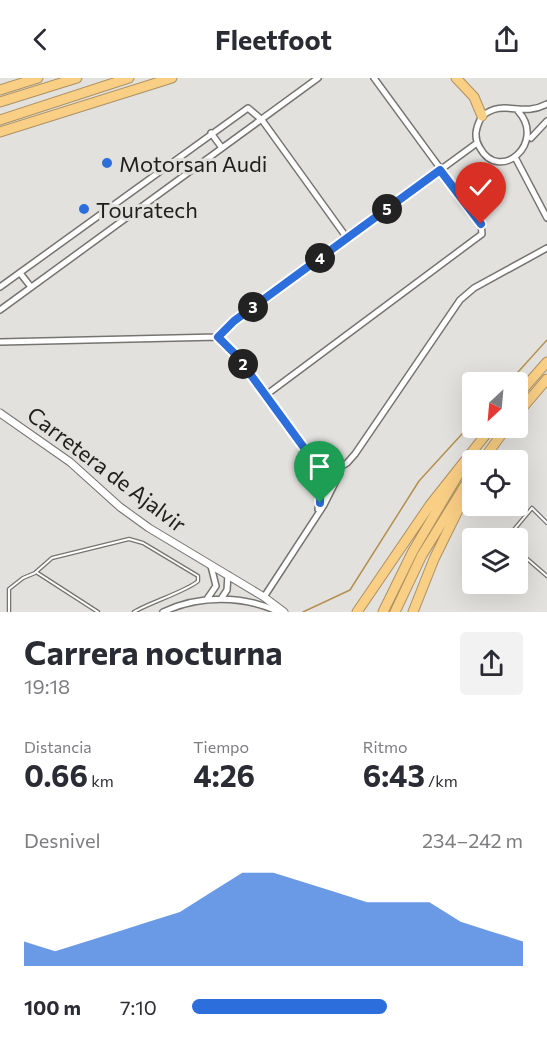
<!DOCTYPE html>
<html lang="es">
<meta charset="utf-8">
<style>
:root{--surface:#fff;--page:#f2f2f3;--text:#2b2b33;--muted:#7c7c81;--accent:#2c6edb}
body{margin:0;font-family:Commissioner,sans-serif;background:var(--page);color:var(--text);height:100vh;display:flex;flex-direction:column;font-size:22px;white-space:nowrap}
*{box-sizing:border-box;margin:0}
p{font-size:20px;color:var(--muted)}
.icon{flex:none;width:33px;height:33px;fill:none;stroke:currentColor;stroke-width:2;stroke-linecap:round;stroke-linejoin:round}
.map{position:relative;height:534px;overflow:hidden}
.drawer{display:flex;flex-direction:column;background:var(--surface);flex:1}
.drawer>*{flex:none}
.needle{width:39px;rotate:206deg}
.fabs{position:absolute;left:462px;top:294px;display:grid;gap:12px}
.fabs a{display:grid;place-items:center;width:66px;height:66px;border-radius:6px;background:var(--surface);box-shadow:0 6px 24px #0002;font-size:30px}
.pin{position:absolute;display:grid;place-items:center;width:51px;height:51px;color:#fff;margin:-62px -26px;border-radius:50% 50% 50% 0;rotate:-45deg;box-shadow:0 0 6px #0007}
.pin .icon{rotate:45deg}
.km{position:absolute;width:30px;height:30px;margin:-15px;border-radius:50%;background:#222;color:#fff;font-size:16px;line-height:30px;text-align:center}
.round{display:grid;place-items:center;flex:none;width:63px;height:63px;border-radius:6px;background:var(--page)}
.head{display:flex;align-items:center;justify-content:space-between;height:102px;padding:0 24px}
h1{font-size:33px;font-weight:700;line-height:45px}
.stats{display:grid;grid-template-columns:repeat(3,1fr);gap:9px;height:102px;padding:6px 24px}
.stats div{display:grid;align-content:center}
.stats b{font-size:30px;font-weight:700}
.stats small{font-size:16px;font-weight:400}
.stats p{font-size:16px}
.chart{height:168px;padding:12px 24px}
.chart p{display:flex;justify-content:space-between}
.chart svg{width:100%;height:108px;margin-top:6px;fill:var(--accent);opacity:.7}
ul{padding:0 24px;list-style:none;font-size:20px}
li{display:grid;grid-template-columns:96px 72px 1fr;align-items:center;height:45px}
li i{height:15px;border-radius:8px;background:var(--accent)}
header{display:flex;justify-content:space-between;align-items:center;height:78px;padding:0 24px;background:var(--surface);font-size:27px;font-weight:700}
.map>svg:first-child{display:block}
.lines{fill:none;stroke-linecap:round;stroke-linejoin:round}
.stream{stroke:#b58f4d;stroke-width:1.5}
.lane-casing{stroke:#767471;stroke-width:4.5}
.street-casing{stroke:#767471;stroke-width:8}
.secondary-casing{stroke:#767471;stroke-width:9}
.highway-casing{stroke:#ad9161;stroke-width:11}
.lane{stroke:#fff;stroke-width:2}
.street{stroke:#fff;stroke-width:5}
.secondary{stroke:#fff;stroke-width:7}
.highway{stroke:#f9ce85;stroke-width:9}
.route-casing{stroke:#fff;stroke-width:12}
.route{stroke:#2c6edb;stroke-width:8}
.poi-dot{fill:#2c6edb;stroke:#e3e1de;stroke-width:2}
.labels{text-anchor:middle;dominant-baseline:central;stroke-width:6;stroke-linejoin:round;paint-order:stroke}
.poi-label{font-size:22px;fill:#20201f;stroke:#e3e1de;text-anchor:start}
.street-label{font-size:22px;fill:#20201f;stroke:#e3e1de}
</style>
<header><svg class="icon" aria-label="back" viewBox="0 0 24 24"><path d="M15 5l-7 7 7 7"/></svg>Fleetfoot<svg class="icon" aria-label="share" viewBox="0 0 24 24"><path d="M12 15V3M7 8l5-5 5 5M5 13v7h14v-7"/></svg></header>
<div class="map">
<svg width="547" height="534" viewBox="0 0 547 534">
<rect width="100%" height="100%" fill="#e3e1de"/>
<g class="lines">
<path class="stream" d="M509 304 547 262
M303 534 350 512 419 403 472 345"/>
<defs>
<path id="lane" d="M390 119 395 125
M507 460 532 430 547 445
M518 473 547 498
M9 534V511L23 500 35 495
M98 534 36 494 52 480 129 461 143 465 198 498V503C189 512 149 525 134 534"/>
<path id="street" d="M518 33C547 64 500 106 480 70 473 59 476 49 482 38 505 20 520 40 547 26
M211 55 222 70
M531 60 547 43
M516 81 547 140
M20 195 31 209
M0 209 248 30 262 42 347 160
M0 232 318 0
M218 259 237 278 310 378 321 388
M0 264 218 259 234 243 477 65
M266 317 482 156 481 146 374 0
M320 393a10 10 0 1 1 20 0a10 10 0 1 1-20 0Z
M340 389 347 385 355 376 460 222 474 210 547 170
M318 431 323 400
M264 519 324 427 337 401
M207 521 216 508 211 488
M221 521 227 512 228 497
M163 534C199 517 243 517 279 534"/>
<path id="secondary" d="M0 335 70 384 120 429 149 450 264 519 284 534"/>
<path id="highway" d="M456 0 474 19 482 38
M0 12 38 0
M0 24 77 0
M0 42 129 0
M0 54 172 0
M518 317 547 284
M518 335 547 301
M483 382 506 350
M357 534 430 427 491 350
M383 534 413 473 458 397
M395 534 422 477 472 396
M413 534 434 481 472 404"/>
</defs>
<use href="#lane" class="lane-casing"/>
<use href="#street" class="street-casing"/>
<use href="#secondary" class="secondary-casing"/>
<use href="#highway" class="highway-casing"/>
<use href="#lane" class="lane"/>
<use href="#street" class="street"/>
<use href="#secondary" class="secondary"/>
<use href="#highway" class="highway"/>
</g>
<g class="lines">
<defs>
<path id="route" d="M320 425 321 388 310 378 237 278 218 259 234 243 440 92 481 146"/>
</defs>
<use href="#route" class="route-casing"/>
<use href="#route" class="route"/>
</g>
<g class="poi-dot">
<circle cx="107" cy="85" r="6"/>
<circle cx="84" cy="131" r="6"/>
</g>
<g class="labels">
<g class="poi-label">
<text x="119" y="85">Motorsan Audi</text>
<text x="96" y="131">Touratech</text>
</g>
<g class="street-label">
<text transform="translate(107 391) rotate(37)">Carretera de Ajalvir</text>
</g>
</g>
</svg>
<div class="fabs">
<a><svg class="needle" viewBox="-14 -14 28 28"><path d="M0-13l5 13h-10z" fill="#e53935"/><path d="M0 13l5-13h-10z" fill="#7c7c81"/></svg></a>
<a><svg class="icon" aria-label="locate" viewBox="0 0 24 24"><circle cx="12" cy="12" r="6"/><path d="M12 2v4M12 18v4M2 12h4M18 12h4"/></svg></a>
<a><svg class="icon" aria-label="layers" viewBox="0 0 24 24"><path d="M12 4l9 5-9 5-9-5zM3 14l9 5 9-5"/></svg></a>
</div>
<div class="pin" style="left:320px;top:425px;background:#1e9e55"><svg class="icon" aria-label="arrive" viewBox="0 0 24 24"><path d="M6 21V4h12l-3 4 3 4H6"/></svg></div>
<div class="pin" style="left:481px;top:146px;background:#d93025"><svg class="icon" aria-label="check" viewBox="0 0 24 24"><path d="M5 12l5 5 9-10"/></svg></div>
<b class="km" style="left:243px;top:286px">2</b>
<b class="km" style="left:253px;top:229px">3</b>
<b class="km" style="left:320px;top:180px">4</b>
<b class="km" style="left:387px;top:131px">5</b>
</div>
<section class="drawer">
<div class="head"><div><h1>Carrera nocturna</h1><p>19:18</p></div><a class="round"><svg class="icon" aria-label="share" viewBox="0 0 24 24"><path d="M12 15V3M7 8l5-5 5 5M5 13v7h14v-7"/></svg></a></div>
<div class="stats">
<div><p>Distancia</p><b>0.66<small> km</small></b></div>
<div><p>Tiempo</p><b>4:26</b></div>
<div><p>Ritmo</p><b>6:43<small> /km</small></b></div>
</div>
<div class="chart"><p><span>Desnivel</span>234–242 m</p>
<svg viewBox="0 0 160 44" preserveAspectRatio="none"><path d="M0 44V34L10 38L20 34L30 30L40 26L50 22L60 14L70 6L80 6L90 10L100 14L110 18L120 18L130 18L140 26L150 30L160 34V44z"/></svg>
</div>
<ul>
<li><b>100 m</b>7:10<i style="width:59%"></i></li>
</ul>
</section>
